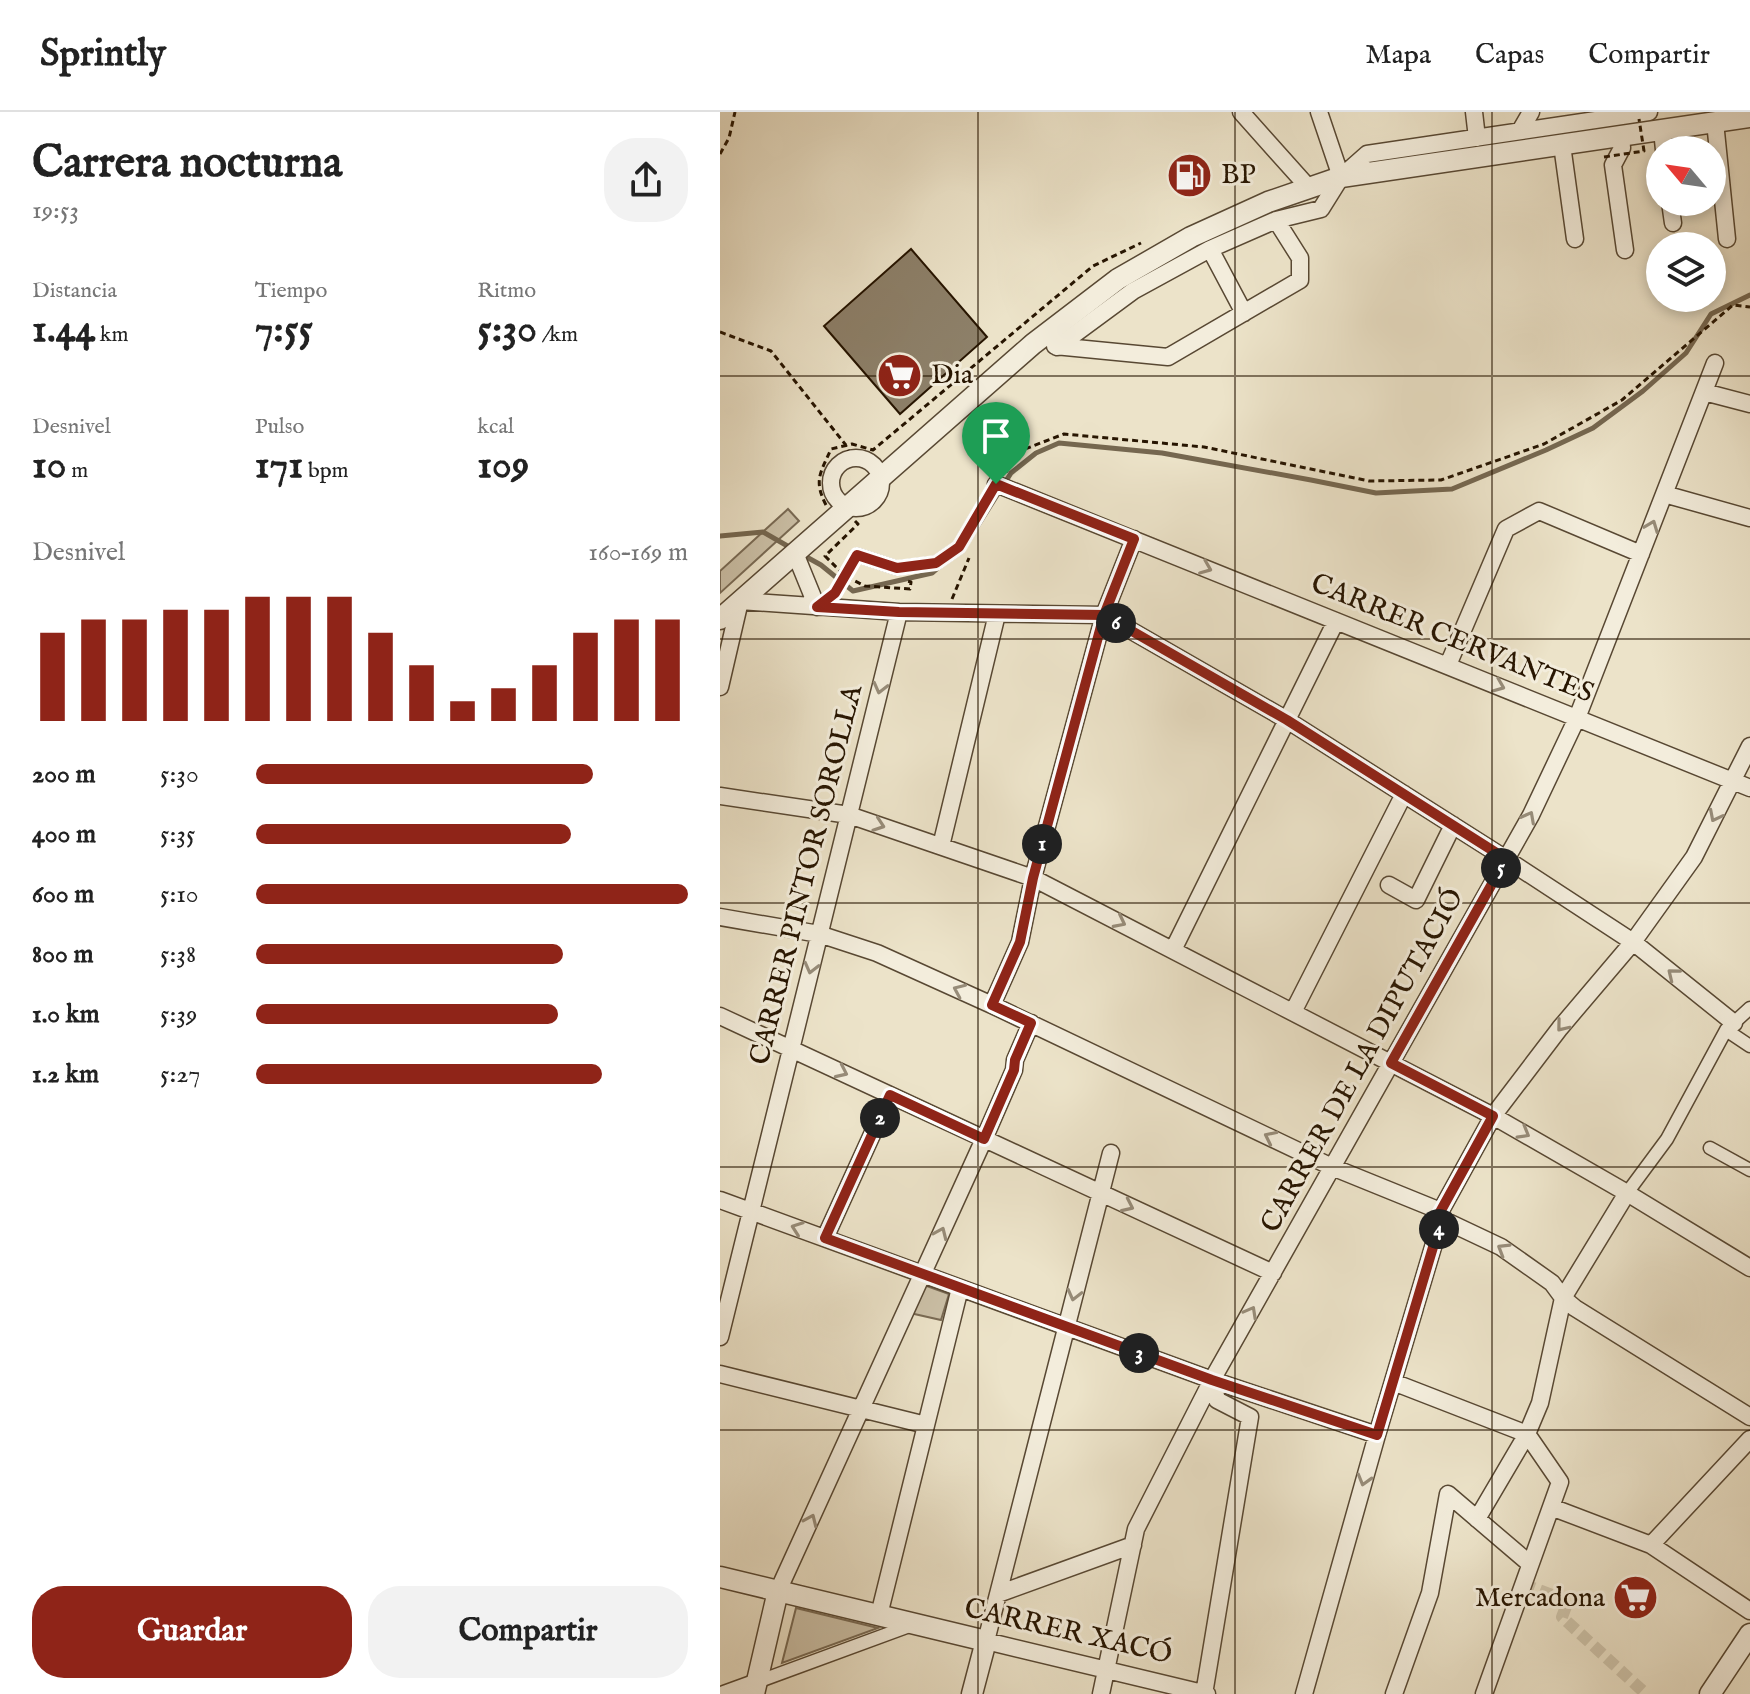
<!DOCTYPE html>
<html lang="es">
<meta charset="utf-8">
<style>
:root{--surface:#fff;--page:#f2f2f2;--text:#222;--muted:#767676;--line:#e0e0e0;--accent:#8f2418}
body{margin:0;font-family:"IM FELL English",serif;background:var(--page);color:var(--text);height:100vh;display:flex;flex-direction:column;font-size:30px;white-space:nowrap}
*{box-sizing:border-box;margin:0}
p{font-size:26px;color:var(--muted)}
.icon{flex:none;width:44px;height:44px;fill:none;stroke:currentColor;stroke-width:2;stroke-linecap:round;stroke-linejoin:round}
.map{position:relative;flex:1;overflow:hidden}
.sheet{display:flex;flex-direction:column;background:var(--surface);width:720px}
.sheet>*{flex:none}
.needle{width:52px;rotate:299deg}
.buttons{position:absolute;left:926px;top:24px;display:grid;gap:16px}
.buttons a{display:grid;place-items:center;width:80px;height:80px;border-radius:50%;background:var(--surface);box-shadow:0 4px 12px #0003;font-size:40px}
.pin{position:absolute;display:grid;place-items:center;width:68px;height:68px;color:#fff;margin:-82px -34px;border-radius:50% 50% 50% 0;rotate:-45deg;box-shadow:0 0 8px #0007}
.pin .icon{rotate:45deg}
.km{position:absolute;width:40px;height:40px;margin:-20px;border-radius:50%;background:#222;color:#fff;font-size:22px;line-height:40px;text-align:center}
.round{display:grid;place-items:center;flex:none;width:84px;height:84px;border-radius:32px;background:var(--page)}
.summary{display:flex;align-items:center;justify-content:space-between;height:136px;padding:0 32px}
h1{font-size:44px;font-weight:700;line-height:60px}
.stats{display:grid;grid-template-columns:repeat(3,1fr);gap:12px;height:136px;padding:8px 32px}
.stats div{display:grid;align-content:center}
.stats b{font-size:40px;font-weight:700}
.stats small{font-size:22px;font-weight:400}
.stats p{font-size:22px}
.chart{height:224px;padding:16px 32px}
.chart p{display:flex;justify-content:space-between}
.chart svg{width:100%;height:144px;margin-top:8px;stroke:var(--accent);stroke-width:6}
.primary-button{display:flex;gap:16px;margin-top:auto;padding:16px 32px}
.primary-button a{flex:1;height:92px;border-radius:32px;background:var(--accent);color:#fff;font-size:32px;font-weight:700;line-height:92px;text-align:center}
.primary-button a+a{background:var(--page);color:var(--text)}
ul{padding:0 32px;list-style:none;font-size:26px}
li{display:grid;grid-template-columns:128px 96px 1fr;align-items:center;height:60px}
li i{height:20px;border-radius:10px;background:var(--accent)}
header{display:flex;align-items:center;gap:48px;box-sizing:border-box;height:112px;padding:0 40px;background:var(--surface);border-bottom:2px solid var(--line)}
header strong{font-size:38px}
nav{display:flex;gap:44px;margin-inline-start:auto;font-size:28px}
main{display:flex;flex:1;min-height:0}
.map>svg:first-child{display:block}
.green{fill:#cbc0a7;stroke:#796a54;stroke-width:2}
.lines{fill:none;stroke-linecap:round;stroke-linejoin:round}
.stream{stroke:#756750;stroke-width:5}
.building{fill:#8d8069;stroke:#271501;stroke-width:2}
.pedestrian-tunnel{stroke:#cec4ab;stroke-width:12;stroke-dasharray:12 6;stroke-linecap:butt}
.pedestrian-casing{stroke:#584833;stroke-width:15}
.minor-casing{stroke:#584833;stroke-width:19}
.tertiary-casing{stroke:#584833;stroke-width:23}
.path{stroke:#271501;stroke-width:3;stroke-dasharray:6 4;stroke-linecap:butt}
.pedestrian{stroke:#f3eddc;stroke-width:12}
.minor{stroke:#f3eddc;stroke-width:16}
.tertiary{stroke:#f3eddc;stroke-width:20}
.path-bridge{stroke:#271501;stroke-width:3;stroke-dasharray:6 4;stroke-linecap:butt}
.oneway{stroke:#978c79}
.route-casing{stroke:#fff;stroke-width:16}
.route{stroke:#8f2418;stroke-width:10}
.grid{fill:none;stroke:#271501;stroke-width:2;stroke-opacity:0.55}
.labels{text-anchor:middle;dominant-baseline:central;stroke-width:6;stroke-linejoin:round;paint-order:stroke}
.poi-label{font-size:28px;fill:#271501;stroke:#f3eddc;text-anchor:start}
.street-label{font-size:28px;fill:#271501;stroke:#f3eddc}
</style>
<header>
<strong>Sprintly</strong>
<nav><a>Mapa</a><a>Capas</a><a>Compartir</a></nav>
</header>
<main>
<section class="sheet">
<div class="summary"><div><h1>Carrera nocturna</h1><p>19:53</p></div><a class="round"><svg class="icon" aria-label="share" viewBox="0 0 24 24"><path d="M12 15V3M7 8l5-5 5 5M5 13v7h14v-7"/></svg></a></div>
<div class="stats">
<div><p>Distancia</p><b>1.44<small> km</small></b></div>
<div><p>Tiempo</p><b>7:55</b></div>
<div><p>Ritmo</p><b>5:30<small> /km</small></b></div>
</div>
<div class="stats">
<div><p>Desnivel</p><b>10<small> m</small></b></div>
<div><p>Pulso</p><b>171<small> bpm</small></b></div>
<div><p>kcal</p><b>109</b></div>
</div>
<div class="chart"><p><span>Desnivel</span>160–169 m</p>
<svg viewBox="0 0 160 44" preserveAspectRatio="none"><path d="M5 44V17M15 44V13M25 44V13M35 44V10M45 44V10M55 44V6M65 44V6M75 44V6M85 44V17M95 44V27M105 44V38M115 44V34M125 44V27M135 44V17M145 44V13M155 44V13"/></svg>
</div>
<ul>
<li><b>200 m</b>5:30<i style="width:78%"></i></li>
<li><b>400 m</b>5:35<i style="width:73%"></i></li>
<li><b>600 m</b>5:10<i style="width:100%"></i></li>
<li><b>800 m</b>5:38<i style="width:71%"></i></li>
<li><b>1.0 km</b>5:39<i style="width:70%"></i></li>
<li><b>1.2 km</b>5:27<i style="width:80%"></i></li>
</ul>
<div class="primary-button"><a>Guardar</a><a>Compartir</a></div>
</section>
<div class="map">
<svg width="1030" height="1582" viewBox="0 0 1030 1582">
<rect width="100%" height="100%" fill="#ece3c9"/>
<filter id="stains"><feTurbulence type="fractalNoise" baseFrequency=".0025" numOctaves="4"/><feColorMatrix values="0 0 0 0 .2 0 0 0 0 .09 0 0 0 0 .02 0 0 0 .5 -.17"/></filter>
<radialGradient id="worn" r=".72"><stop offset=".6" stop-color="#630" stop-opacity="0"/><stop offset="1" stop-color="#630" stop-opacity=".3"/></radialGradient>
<path class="green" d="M68 397 79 409 0 481V459Z
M204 1173 229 1182 221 1208 190 1201Z
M76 1496 158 1516 62 1551Z"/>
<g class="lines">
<path class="stream" d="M257 415 291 361 316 341 339 331 442 341 591 368 656 381 732 377 826 338 873 316 923 279 966 241 991 202 1030 183
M0 424 43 420 71 436
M83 443 101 453 133 479 212 461 220 454"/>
</g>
<path class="building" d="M191 137 267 225 180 302 104 214Z"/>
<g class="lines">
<path class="pedestrian-tunnel" d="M803 1472 848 1489 842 1505 926 1582"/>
<defs>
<path id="pedestrian" d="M137 443 177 456 216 451 239 435 276 372
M1006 918 1030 934
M990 1036 1030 1058
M907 1081 947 1027 1006 918 1030 896
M37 1570 192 1513"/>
<path id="minor" d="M521 0 589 76
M599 0 621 65
M754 0 757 26
M995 10 1007 127
M942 18 944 38
M800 19 811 0
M901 24 902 36 893 53 905 138
M842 33 855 127
M950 90 953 111
M490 137 524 201
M335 234 448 245 580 168V146L556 108
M337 235 413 179 490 137 556 108 601 97 621 65 647 42 929 0
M984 280 1030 292
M111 371a25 25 0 1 1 50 0a25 25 0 1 1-50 0Z
M276 372 1030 676
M944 382 1030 406
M75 441 97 495
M728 553 786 417 819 399 921 442
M0 575 20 489 179 500 384 503 567 608 786 747 913 830 1014 911
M0 684 129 703 313 766 773 1004 907 1081 1030 1156
M221 734 277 502
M669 773 696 788 733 713
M0 805 99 822 157 841 272 893 612 1055 713 1096 726 1109 781 1135 832 1171 843 1186 855 1196 1030 1305
M453 838 616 509
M272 893 300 830 313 766 384 503 414 427
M573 900 684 682
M0 904 553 1161
M391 1041 266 1529 487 1582
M0 1088 492 1268 657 1323
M719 1102 773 1004 840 916 913 830 974 745 1030 634
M105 1126 170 983
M0 1225 179 500
M0 1262 206 1313
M673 1270 807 1322 757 1407
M831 1395 931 1433 1030 1499
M931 1433 1030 1327
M58 1479 264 1027 294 958 295 948 311 911
M278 1482 413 1433
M159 1503 240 1176
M4 1582 37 1570
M381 1582 416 1417 492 1268 811 703 857 606 995 251
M484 1582 530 1305 497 1288 492 1268
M584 1582 657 1323 722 1105
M674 1582 710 1481 728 1382 810 1452
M764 1582 840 1370 807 1322 820 1291 843 1186 907 1081"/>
<path id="tertiary" d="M0 507 313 232 398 167 471 125 548 90 621 65 1030 5
M0 1465 266 1529 252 1582
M34 1582 58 1479
M990 1582 1030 1522"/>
</defs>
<use href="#pedestrian" class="pedestrian-casing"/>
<use href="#minor" class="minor-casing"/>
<use href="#tertiary" class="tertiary-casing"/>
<path class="path" d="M0 42 9 26 15 0
M0 220 51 239 125 332 132 346
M286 360 305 337 344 322 484 335 649 369 721 368 824 332 902 288 1013 193 1030 195
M106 393C93 368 101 360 111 337L132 332 153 338 373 154 421 131
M135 409 138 412 105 444 125 464 145 474 190 477 191 470 187 469
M115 481 131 453
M232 487 249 446"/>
<use href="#pedestrian" class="pedestrian"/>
<use href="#minor" class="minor"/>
<use href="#tertiary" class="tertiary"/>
<path class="path-bridge" d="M884 45 924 39 919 7"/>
</g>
<defs><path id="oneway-chevron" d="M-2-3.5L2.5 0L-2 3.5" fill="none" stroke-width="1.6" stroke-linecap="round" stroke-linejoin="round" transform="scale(2)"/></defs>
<g class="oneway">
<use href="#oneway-chevron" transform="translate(932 414) rotate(-69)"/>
<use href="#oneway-chevron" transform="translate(486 456) rotate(22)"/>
<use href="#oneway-chevron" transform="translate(779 574) rotate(22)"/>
<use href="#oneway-chevron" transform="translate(160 576) rotate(104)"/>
<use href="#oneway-chevron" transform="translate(995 704) rotate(117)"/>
<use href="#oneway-chevron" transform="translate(809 705) rotate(-62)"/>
<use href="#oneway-chevron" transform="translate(159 713) rotate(19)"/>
<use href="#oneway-chevron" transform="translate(400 810) rotate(27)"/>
<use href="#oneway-chevron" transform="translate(91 856) rotate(104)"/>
<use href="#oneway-chevron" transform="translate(953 862) rotate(-141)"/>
<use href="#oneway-chevron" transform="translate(239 878) rotate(-156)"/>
<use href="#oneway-chevron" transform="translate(842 914) rotate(129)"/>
<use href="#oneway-chevron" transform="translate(122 960) rotate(25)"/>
<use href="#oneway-chevron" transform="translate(804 1021) rotate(30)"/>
<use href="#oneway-chevron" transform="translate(550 1025) rotate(-154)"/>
<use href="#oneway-chevron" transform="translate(408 1094) rotate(25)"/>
<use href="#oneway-chevron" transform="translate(77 1116) rotate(-160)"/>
<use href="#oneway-chevron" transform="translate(221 1121) rotate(-66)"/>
<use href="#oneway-chevron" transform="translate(783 1137) rotate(-149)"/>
<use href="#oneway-chevron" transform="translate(354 1183) rotate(104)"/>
<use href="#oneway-chevron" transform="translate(531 1200) rotate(-61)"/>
<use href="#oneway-chevron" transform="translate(644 1368) rotate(106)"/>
<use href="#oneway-chevron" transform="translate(91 1408) rotate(-66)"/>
</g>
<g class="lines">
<defs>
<path id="route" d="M276 372 414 427 384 503 313 766 300 830 272 893 311 911 295 948 294 958 264 1027 170 983 105 1126 492 1268 657 1323 722 1105 719 1102 773 1004 671 951 786 747 567 608 384 503 179 500 97 495 115 481 137 443 177 456 216 451 239 435 276 372"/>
</defs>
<use href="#route" class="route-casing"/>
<use href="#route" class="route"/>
</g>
<path class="grid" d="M258 0V1582M515 0V1582M772 0V1582M0 264H1030M0 527H1030M0 791H1030M0 1055H1030M0 1318H1030"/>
<defs>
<symbol id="fuel-disc" viewBox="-11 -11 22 22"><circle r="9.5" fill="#8f2418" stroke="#f3eddc"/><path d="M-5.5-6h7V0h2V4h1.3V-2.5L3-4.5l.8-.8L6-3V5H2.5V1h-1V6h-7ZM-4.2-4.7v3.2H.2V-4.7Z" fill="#fff"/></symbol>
<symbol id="supermarket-disc" viewBox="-11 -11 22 22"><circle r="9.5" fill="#8f2418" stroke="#f3eddc"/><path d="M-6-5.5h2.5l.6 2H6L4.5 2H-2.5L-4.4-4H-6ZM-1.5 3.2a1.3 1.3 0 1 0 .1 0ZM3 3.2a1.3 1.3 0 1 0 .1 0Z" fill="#fff"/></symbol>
</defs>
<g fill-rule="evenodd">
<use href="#fuel-disc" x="444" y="38" width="51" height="51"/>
<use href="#supermarket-disc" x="154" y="238" width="51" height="51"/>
<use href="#supermarket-disc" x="890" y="1460" width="51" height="51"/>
</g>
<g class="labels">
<g class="poi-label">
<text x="501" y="63">BP</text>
<text x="211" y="263">Dia</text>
<text x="885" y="1486" text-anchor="end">Mercadona</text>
</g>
<g class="street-label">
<text transform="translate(732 527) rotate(22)">CARRER CERVANTES</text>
<text transform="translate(87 763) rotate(-76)">CARRER PINTOR SOROLLA</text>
<text transform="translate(643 949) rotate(-61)">CARRER DE LA DIPUTACIÓ</text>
<text transform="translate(348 1520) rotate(13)">CARRER XACÓ</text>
</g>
</g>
<rect width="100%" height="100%" filter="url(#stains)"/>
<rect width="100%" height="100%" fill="url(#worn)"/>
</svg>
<div class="buttons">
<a><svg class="needle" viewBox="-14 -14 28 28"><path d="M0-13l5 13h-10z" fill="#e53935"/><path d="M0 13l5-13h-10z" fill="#767676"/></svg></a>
<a><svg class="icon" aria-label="layers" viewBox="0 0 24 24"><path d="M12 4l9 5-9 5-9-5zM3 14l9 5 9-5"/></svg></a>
</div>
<div class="pin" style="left:276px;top:372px;background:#1e9e55"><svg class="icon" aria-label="arrive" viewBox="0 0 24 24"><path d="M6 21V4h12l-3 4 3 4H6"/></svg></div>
<b class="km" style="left:322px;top:732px">1</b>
<b class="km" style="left:160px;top:1006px">2</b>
<b class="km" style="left:419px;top:1241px">3</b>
<b class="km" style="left:719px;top:1117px">4</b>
<b class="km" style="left:781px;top:756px">5</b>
<b class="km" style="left:396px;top:511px">6</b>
</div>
</main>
